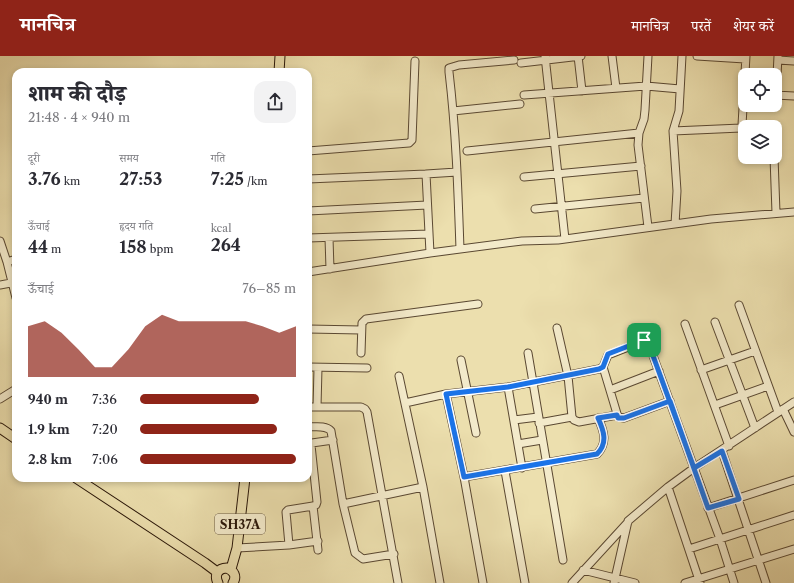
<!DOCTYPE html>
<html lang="hi">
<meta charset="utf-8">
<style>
:root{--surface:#fff;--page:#f2f2f3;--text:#2b2b33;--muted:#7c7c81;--accent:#8f2418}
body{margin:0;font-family:"Libre Caslon Text","Noto Serif Devanagari",serif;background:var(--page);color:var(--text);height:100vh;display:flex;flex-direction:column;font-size:15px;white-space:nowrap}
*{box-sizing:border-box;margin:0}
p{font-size:13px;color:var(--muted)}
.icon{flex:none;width:22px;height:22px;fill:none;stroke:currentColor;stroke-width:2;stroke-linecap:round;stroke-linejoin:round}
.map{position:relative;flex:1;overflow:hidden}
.side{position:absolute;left:12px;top:12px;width:300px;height:414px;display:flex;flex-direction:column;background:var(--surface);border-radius:12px;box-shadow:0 2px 6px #0003}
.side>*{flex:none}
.tools{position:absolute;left:738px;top:12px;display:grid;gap:8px}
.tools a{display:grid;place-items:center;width:44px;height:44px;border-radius:8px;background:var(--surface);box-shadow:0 2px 6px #0003;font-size:20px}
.pin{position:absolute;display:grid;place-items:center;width:34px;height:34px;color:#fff;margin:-17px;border-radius:8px;box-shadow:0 2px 6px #0006}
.round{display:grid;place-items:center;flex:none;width:42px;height:42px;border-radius:12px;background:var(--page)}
.summary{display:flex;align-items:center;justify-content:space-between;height:68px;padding:0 16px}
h1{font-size:22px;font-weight:800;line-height:30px}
.stats{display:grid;grid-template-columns:repeat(3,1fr);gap:6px;height:68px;padding:4px 16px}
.stats div{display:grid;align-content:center}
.stats b{font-size:17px;font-weight:800}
.stats small{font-size:11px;font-weight:400}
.stats p{font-size:11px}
.chart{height:112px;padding:8px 16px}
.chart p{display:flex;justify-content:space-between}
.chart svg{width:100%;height:72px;margin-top:4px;fill:var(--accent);opacity:.7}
ul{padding:0 16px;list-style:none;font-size:13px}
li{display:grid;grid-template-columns:64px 48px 1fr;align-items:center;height:30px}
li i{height:10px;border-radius:5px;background:var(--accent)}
header{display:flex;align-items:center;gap:24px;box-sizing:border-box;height:56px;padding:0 20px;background:var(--accent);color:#fff}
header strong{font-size:19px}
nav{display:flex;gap:22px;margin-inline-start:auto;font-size:14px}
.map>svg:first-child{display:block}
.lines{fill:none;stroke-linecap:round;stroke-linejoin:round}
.minor-casing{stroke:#5a4832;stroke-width:9}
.major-casing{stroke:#291608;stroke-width:11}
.minor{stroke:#f3eaca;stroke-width:7}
.major{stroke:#ecdfae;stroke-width:9}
.route-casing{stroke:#fff;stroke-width:8}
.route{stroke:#1a73e8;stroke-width:5}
.labels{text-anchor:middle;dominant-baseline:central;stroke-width:3;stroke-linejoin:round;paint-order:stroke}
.shield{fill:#f3eaca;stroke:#665642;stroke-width:1}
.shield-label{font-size:12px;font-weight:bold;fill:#291608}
</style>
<header>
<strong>मानचित्र</strong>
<nav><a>मानचित्र</a><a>परतें</a><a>शेयर करें</a></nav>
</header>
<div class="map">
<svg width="794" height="527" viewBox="0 0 794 527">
<rect width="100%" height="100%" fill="#ecdfae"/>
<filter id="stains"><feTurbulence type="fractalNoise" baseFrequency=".005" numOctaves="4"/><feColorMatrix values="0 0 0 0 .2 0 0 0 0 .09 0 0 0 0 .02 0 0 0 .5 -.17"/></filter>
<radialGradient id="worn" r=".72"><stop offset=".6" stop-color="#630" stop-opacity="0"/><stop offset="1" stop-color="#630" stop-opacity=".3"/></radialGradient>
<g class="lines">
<defs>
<path id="minor" d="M545 0 565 183
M578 0 582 35
M612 0 616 32
M697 0 745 3
M778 4 794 5
M521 7 581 0
M524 39 646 30 680 33
M775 39 794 40
M776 39 778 0
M453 55 520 48
M673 75 741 72 742 69 746 0
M308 95 409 87 412 84 415 5
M467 95 639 77
M774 101 776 157
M426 118 430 197
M524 121 641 110
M308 123 426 118 457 116
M535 153 644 142
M308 155 427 149
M675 168 677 135 673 75 679 55 682 0
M648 171 638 89 639 77 644 63 645 54 648 0
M308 182 429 178
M329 182 330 213
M0 185 7 206 16 242
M460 193C458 134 456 75 449 16V12L459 9 514 4
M7 206 16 203
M308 216 430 197 522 185 558 184 711 163 794 156
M0 229 16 226
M739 249 778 356
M715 266 755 372
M685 268 729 390
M557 272 568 320 572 361 574 364 579 366 617 359
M308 273 361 274
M361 297 362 267 366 263 478 248
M528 297 563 504
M461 304 476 377
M308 311 367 312
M603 311 618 361 624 362 670 345
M701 314 755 295
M399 320 423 431 440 527
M508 331 522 412
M610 334 659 315
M446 338 464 421 483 527
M0 343 16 333
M405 347 446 338 508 331 599 313 603 311 608 299 646 284 648 286 720 483 734 527
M715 349 768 330
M308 351H361L365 353 367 356 398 527
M317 351 318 312
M783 353 794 376
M514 364 538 361
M539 367 572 361
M308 371C315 371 326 369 331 375L343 448 355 497 363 503 394 498
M518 388 542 384
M722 395 766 527
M505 415 525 527
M464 421 597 398C608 387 604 375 598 362
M668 431 700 527
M343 448 423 431
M313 450 318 494
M708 452 794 424
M289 489 286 456 288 454 313 450 316 449 317 446 311 389 312 387 333 384
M237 492 289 489 318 485
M689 493 794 459
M583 514 635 527
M572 527 628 466
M614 527 628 465 668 431 694 412 794 346
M685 527 794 493"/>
<path id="major" d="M279 16 280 0
M0 372 16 383
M76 422 205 507 217 516
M231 513 237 492 245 422
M218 527C214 519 218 512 227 512 234 515 237 520 233 527"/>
</defs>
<use href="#minor" class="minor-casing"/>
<use href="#major" class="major-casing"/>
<use href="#minor" class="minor"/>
<use href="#major" class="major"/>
</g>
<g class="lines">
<defs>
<path id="route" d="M644 284 608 298 603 311 599 313 508 331 446 338 464 421 597 398C608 387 604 375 598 362L617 359 618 362H624L670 345 708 452 739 443 722 395 694 412 648 286 644 284"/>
</defs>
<use href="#route" class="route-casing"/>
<use href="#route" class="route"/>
</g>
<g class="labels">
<rect class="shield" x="215" y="458" width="50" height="20" rx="3"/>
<g class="shield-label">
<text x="240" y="468">SH37A</text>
</g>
</g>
<rect width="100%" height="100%" filter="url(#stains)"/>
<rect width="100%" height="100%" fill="url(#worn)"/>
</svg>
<div class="tools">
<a><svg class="icon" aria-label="locate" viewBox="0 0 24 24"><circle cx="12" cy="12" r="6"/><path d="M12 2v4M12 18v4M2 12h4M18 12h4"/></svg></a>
<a><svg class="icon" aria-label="layers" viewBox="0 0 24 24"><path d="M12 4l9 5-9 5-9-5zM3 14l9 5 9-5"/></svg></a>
</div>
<div class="pin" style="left:644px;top:284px;background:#1e9e55"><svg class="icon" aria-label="arrive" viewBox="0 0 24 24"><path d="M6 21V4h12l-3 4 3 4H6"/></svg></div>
<section class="side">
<div class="summary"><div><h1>शाम की दौड़</h1><p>21:48 · 4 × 940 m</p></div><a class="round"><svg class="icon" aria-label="share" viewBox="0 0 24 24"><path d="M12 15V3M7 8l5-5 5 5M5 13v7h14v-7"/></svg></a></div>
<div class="stats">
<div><p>दूरी</p><b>3.76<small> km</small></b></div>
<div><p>समय</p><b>27:53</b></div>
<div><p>गति</p><b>7:25<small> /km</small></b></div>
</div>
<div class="stats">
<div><p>ऊँचाई</p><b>44<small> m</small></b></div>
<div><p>हृदय गति</p><b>158<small> bpm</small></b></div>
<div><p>kcal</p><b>264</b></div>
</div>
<div class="chart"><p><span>ऊँचाई</span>76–85 m</p>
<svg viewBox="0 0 160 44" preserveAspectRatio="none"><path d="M0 44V13L10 10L20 17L30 27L40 38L50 38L60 27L70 13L80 6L90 10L100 10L110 10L120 10L130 10L140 13L150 17L160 13V44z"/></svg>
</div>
<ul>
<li><b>940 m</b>7:36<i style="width:76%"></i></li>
<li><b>1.9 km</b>7:20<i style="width:88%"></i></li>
<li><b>2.8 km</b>7:06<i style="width:100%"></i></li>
</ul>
</section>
</div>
